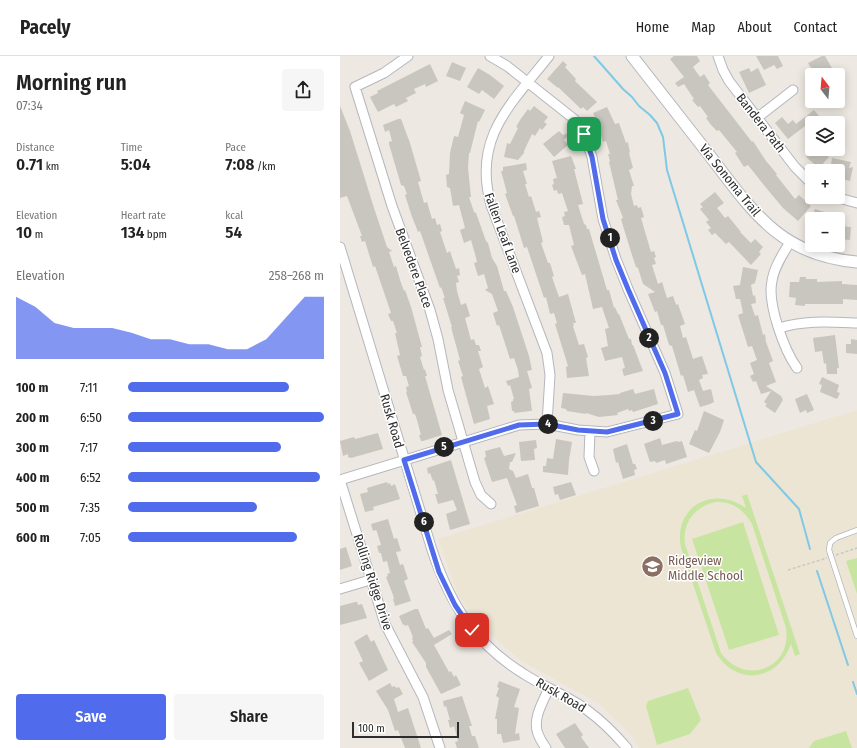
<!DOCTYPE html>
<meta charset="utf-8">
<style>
:root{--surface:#fff;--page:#f6f6f6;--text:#222;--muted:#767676;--line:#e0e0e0;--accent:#506bec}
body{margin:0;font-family:"Fira Sans Condensed",sans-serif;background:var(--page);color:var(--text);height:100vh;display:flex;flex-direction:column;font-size:15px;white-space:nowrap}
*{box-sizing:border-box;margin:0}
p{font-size:13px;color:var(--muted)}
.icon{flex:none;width:22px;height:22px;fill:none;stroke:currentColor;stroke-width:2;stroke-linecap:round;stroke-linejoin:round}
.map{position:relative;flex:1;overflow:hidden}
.sheet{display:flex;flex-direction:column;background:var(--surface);width:340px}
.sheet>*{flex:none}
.needle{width:26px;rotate:344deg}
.controls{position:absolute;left:465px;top:12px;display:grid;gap:8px}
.controls a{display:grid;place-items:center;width:40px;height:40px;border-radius:4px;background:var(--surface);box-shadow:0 2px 10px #0003;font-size:20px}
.scale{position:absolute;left:12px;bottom:10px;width:107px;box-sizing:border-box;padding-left:4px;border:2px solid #2d2d2d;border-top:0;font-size:11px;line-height:14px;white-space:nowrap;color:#2d2d2d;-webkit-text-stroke:3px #fff;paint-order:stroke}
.pin{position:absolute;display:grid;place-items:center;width:34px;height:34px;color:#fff;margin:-17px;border-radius:8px;box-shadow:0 2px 6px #0006}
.km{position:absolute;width:20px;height:20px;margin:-10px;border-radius:50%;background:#222;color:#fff;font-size:11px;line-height:20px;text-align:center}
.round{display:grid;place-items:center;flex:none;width:42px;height:42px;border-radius:4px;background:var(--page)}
.summary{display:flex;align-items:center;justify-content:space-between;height:68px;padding:0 16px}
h1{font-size:22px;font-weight:600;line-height:30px}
.figures{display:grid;grid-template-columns:repeat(3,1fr);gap:6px;height:68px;padding:4px 16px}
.figures div{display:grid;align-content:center}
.figures b{font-size:17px;font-weight:600}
.figures small{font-size:11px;font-weight:400}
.figures p{font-size:11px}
.chart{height:112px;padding:8px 16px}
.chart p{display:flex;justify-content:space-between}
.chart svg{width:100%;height:72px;margin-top:4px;fill:var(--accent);opacity:.7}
.button{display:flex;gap:8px;margin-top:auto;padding:8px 16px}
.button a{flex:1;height:46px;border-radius:4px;background:var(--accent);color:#fff;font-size:16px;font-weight:600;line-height:46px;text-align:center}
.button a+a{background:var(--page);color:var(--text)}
ul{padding:0 16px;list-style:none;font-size:13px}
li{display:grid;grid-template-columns:64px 48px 1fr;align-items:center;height:30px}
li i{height:10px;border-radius:5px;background:var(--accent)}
header{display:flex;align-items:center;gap:24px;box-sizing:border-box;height:56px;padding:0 20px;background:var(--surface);border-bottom:1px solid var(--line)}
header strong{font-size:19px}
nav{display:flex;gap:22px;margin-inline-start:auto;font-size:14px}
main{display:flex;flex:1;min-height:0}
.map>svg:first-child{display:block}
.education{fill:#ede5d3}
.pitch{fill:#c7e5a0;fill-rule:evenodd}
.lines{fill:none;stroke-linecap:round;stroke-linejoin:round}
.stream{stroke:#7ec9e6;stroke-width:2}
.building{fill:#c9c6bf}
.service-casing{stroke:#b5b7bf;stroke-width:6}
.minor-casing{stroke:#b5b7bf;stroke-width:11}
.tertiary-casing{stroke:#b5b7bf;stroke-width:13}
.path{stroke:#c8c8c8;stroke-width:1.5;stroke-dasharray:3 2;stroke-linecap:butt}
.service{stroke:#fff;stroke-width:4.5}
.minor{stroke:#fff;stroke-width:9}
.tertiary{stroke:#fff;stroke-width:11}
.route-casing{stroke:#fff;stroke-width:8}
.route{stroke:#506bec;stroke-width:5}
.labels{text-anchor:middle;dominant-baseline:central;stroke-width:3;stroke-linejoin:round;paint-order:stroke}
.street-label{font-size:13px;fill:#2d2d2d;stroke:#fff}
.education-label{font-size:13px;fill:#785e54;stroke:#fff;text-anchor:start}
</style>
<header>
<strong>Pacely</strong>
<nav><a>Home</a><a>Map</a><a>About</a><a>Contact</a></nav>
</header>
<main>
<section class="sheet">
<div class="summary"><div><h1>Morning run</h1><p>07:34</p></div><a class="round"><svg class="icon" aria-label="share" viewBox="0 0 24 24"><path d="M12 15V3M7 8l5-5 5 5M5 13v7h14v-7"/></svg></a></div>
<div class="figures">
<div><p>Distance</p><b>0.71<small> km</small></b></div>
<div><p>Time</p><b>5:04</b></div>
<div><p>Pace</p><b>7:08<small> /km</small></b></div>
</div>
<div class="figures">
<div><p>Elevation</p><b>10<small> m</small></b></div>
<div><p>Heart rate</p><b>134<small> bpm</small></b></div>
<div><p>kcal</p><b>54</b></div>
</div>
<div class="chart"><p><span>Elevation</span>258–268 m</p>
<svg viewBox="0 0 160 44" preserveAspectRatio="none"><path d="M0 44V6L10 12L20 22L30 25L40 25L50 25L60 28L70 32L80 32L90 35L100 35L110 38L120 38L130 32L140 19L150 6L160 6V44z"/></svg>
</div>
<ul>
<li><b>100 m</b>7:11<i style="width:82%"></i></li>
<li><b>200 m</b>6:50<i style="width:100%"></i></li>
<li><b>300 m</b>7:17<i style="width:78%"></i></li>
<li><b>400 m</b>6:52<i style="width:98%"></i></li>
<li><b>500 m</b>7:35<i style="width:66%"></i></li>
<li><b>600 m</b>7:05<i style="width:86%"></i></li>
</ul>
<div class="button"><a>Save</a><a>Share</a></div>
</section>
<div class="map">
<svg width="517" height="692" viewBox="0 0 517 692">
<rect width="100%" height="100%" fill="#ede8e1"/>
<path class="education" d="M517 354V692H299L290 678 258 647 181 605 141 570 118 539 98 483Z"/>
<path class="pitch" d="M407 438 460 598 455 600 451 588C438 625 397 631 376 597L341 492C333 450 373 429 406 452L402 440ZM376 446C393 446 403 453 412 468L446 572C452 613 405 630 381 597L345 488C342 467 355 450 376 446Z
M403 466 439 579 389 594 352 483Z
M517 502V538L506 505Z
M348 632 361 664 350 678 317 689 306 650 308 645Z
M506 675 512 692H469L474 685Z"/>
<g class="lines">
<path class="stream" d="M254 0 283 33 292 41 299 50 310 59 317 67 323 81 327 114 416 406 459 453 470 493
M477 515 508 609
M513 626 517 638"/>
</g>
<path class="building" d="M334 0H357L360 5 353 11 360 21 364 18 370 27 368 29 412 86 413 85 426 105 437 118 436 119 455 143 459 139 471 150 458 165 443 152 423 128 408 109 404 111 395 97 397 96 379 74 377 75 372 70 366 62 368 61 360 50 358 51 352 44 354 43 344 28 338 31 335 27 344 21 330 3Z
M416 0H438L443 10 437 13 434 9 424 14Z
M482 0H485L493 14 483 19H475L468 7Z
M223 5 227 9 225 11 236 23 235 25 257 46 247 55 243 51 241 53 218 31V32L207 23Z
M112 6 126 12 120 25 106 20Z
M90 8 98 25 86 31 85 28 74 33 76 37 66 42 68 45 56 51 54 48 38 56 30 41 38 37 37 35Z
M138 12 150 19 164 30 154 43 142 34 139 38 127 31Z
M409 12 411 16 418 12 426 29 409 37 399 16Z
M125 45 145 54 139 66 138 65 130 97H129L128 112 131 141H129L134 156 136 157 146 185 148 187 152 202 157 210 164 235H166L173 251 189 300 192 314 187 315 192 332 189 333 192 355H190L174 357V355H172L171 346 173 345V343H174L170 329 168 330 166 325 179 321 178 314 174 302 170 303 159 269 157 270 153 257 158 255 152 238 145 234 148 232 144 218 138 220 134 207 137 206 135 198 131 184 124 187 120 174 125 172 119 149 113 150 110 132 107 131 106 119 109 118 110 97 114 80 118 81 124 59 120 57Z
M0 50 10 75 34 152 47 191 52 195 49 196 54 211 56 210 60 224 64 235 65 234 71 251 82 291H80L82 300 80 301 84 314 85 313 87 320H85L102 379 83 385H81L79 379H81L77 364 75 358H73L66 336H67L66 331 69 330 66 320H63L57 300 60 299 55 277H57L53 265H51L48 258 51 257 35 210 33 211 25 185 22 186 20 180H22L7 140 0 142Z
M194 50 208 61 204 66 207 68 202 74 200 72 195 80 192 78 184 95V97L178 104 164 101 167 87 170 88 178 72 176 71 180 64 188 53 190 55Z
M267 51 275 68 279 67 286 87 288 86 289 92 290 96 289 97 293 112 289 114 294 130H292L291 138 294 150 297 149 298 152 301 151 304 161 301 162 311 196 314 195 316 201 314 202 316 208 312 209 318 228 322 226 327 242 333 240 336 249 338 248 345 268 340 270 343 282 346 281 353 303 362 300 368 318 362 319 363 322 359 324 363 335 371 333 374 346 370 348 360 351 354 334 348 336 343 319 341 320 332 290 329 289 323 269H321L317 255 315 256 308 238 315 236 303 228 298 212 296 211 292 199 283 170 281 163 283 162 276 144H278L269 106 270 105 268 98H270L266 85 263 86 258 70 256 71 254 65 256 64 253 57Z
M474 54 485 67H472V80L465 70 448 83 435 67 442 61 448 68 453 64 456 68Z
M58 63H61L70 87 81 125 78 126 84 147 87 146 92 163 95 162 97 169 100 168 102 175 100 176 107 197 110 195 116 213 119 212 120 219 117 220 119 226 116 227 117 235 121 249 126 247 130 260 125 262 131 284 134 283 136 289H139L141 295H138L143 311 139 313 145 332 148 330 154 348 147 350 150 363 134 368 121 321 123 320 118 305 120 304 111 271H112L103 242H105L101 231 100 232 80 175 78 176 71 158 65 139 67 138 64 130 61 129 49 88V86L52 85 49 74 45 76 43 69Z
M219 75 223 79 233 75 224 84 228 89 214 101 203 88Z
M473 93H480L489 101 479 112 466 101Z
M231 100 236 113H234L243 148 238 149 244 168 246 169 247 173H249L267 234H269L274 252 275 251 278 258H279L289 283H291L292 289H293L303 315 284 320 282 313 285 312 282 301 265 305 261 292 268 290 265 273 269 272 262 251 253 253 245 218 242 219 231 190 234 189 229 169H224L222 161 225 160 224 156 228 155 222 137 218 138 217 134 214 135 212 129 214 128 213 123 217 122 212 105Z
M492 102 511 106 509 112 513 111 510 125 498 122V115H490Z
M186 107 187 114 183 115 187 128H185L189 141 191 140 196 156 199 155 201 161 197 162 203 186 201 187 208 207H210L214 220 212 221 219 241 228 238 236 267H233L234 269 233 270 239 289 244 288 248 301 246 302 249 320 227 322 226 311 228 310 215 268 217 267 214 257 210 258 206 241 204 242 187 191 184 192 174 160H173L165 138 167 137 161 115H163V111Z
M375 136 384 147 377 152 385 162 388 160 401 176H400L411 187 415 183 423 191 419 196 421 198 411 209 389 186 386 188 375 177 372 179 368 174 371 172 366 166 369 164 360 153 363 151 360 148Z
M475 153 503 162 502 163H472Z
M498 170 511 171 510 184 498 183Z
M403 211 418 214 415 227 411 229 413 240 415 239 416 247 411 248 415 260 418 259 423 279 425 278 426 286 433 305 429 307 436 326 426 330 441 340 443 344 435 357 425 350 427 348 424 346 431 335 421 338 416 325 413 326 410 320 414 318 410 307 417 304 412 290 408 291 398 259 403 257 400 243H396L393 230 400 229Z
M460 221H466V223H477V226L502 225V228L517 229V244L503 243V248H465V250L455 249 456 242 449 241 450 226H459Z
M495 279 499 312H497V318H487L486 307 484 308 482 295 475 296 473 282Z
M511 283 517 284V298L506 297V288H511Z
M482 321 499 329 497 336 500 337 497 343 480 336 482 329 479 328Z
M293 333 295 338 314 333 318 348 293 356 292 354 289 355 288 353 277 357 278 359 259 361 246 357V358L227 355 226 353 221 352 223 337 254 340 269 339 280 338V337Z
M467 338 474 354 467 357 466 354 460 357 455 343Z
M364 355 384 364 380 376 369 397 349 388 355 374 357 375Z
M38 377 43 393 11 402 8 401V398L3 400 0 385 14 381 15 383Z
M320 382 322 389 337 385 338 386 342 385 347 401 326 408 325 404 316 407 315 405 310 406 304 388Z
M216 383 232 386 229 404 228 419 203 416V410H206L207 402 213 403Z
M196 384 197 392 194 393 195 404 181 405 179 386Z
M287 388 293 408H295L297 413 294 414 295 419 283 423 278 406 276 407 273 393Z
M160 391 164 400 176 397 172 406H170L169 413 173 415 176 422 188 418 192 432H194L199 450 176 457 174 450 177 449 167 422 152 426 144 402 146 401 145 395Z
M111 404 130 468 110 474 106 458 117 454 113 444 98 448 95 438H98L94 424 93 425 90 417 88 418 87 412Z
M47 426 48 428 50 427 51 430 55 428 60 443 33 451 34 454 25 456 20 438 28 436 27 432Z
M231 426 236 439 220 444 218 438 215 439 213 431Z
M48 463 54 483 57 482 61 495 56 496 60 509 63 508 68 523 64 525 71 545 55 550 53 543H54L53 539 46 521 48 520 47 518 50 517 47 505 43 506 41 497H39L37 490 41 489 37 476 36 474 33 475 31 468Z
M6 491 12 510 0 514V493Z
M15 546H17L18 549 22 548 27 562 0 569V550Z
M75 553H78L86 573 88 572 94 582 109 574 112 578 94 589 109 616 111 615 114 621 116 619 121 629 101 638 86 611V607L72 586 73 585 72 582 73 581 68 569 65 570 64 568 63 569 59 560Z
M27 578 31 586 34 584 48 614 29 625 19 607 23 605 14 586Z
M159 625 180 633 174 651 179 652 175 678 179 677 180 684 163 687 161 678H157V663H155L159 642 156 640 159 632 157 631Z
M50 627 52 631 55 630 56 632 59 631 63 638 54 643 58 656 68 652 81 692H65L58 674 55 675 48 654 36 635Z
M122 640 132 670H129L132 680H135L139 692H117L115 686 118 685 114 670 110 672 108 664H110L106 650 104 651 103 645Z
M235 667 243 679 241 681 249 692H225L216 678Z"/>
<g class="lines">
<defs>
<path id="service" d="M517 474 496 482 490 487 489 494 517 580"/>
<path id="minor" d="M68 0 44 17 15 31 52 150 90 254 98 283 108 334 135 426 141 439 151 448
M378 0 383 14 389 25 455 111 472 128
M417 62 453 34
M495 141 517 147
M450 186C443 198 434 211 432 225 427 247 444 294 457 312
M0 191 92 494C110 548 135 588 184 618 204 631 228 640 247 654 262 665 275 678 287 692
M439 272C465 264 491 266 517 267
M207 368 210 319 207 297 151 149C132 82 171 48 209 0
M250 375 249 401 254 415
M0 424 179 369 207 368 238 374 267 376 338 358 325 317 288 233 276 203 263 163 252 101 244 78 234 63 167 10 150 0
M0 424 45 568 83 641 100 692
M0 533 30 524
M206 692C203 688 200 683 198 678 192 663 203 646 209 632"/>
<path id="tertiary" d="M292 0C317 32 342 64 367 96 411 153 438 199 517 206"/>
</defs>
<use href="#service" class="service-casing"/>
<use href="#minor" class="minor-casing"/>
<use href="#tertiary" class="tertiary-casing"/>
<path class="path" d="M496 499 517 492
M448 514 487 502"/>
<use href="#service" class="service"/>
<use href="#minor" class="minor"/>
<use href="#tertiary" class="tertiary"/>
</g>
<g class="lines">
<defs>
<path id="route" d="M132 574 115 549 99 516 64 404 179 369 207 368 238 374 267 376 338 358 325 317 288 233 276 204 263 163 252 101 244 78"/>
</defs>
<use href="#route" class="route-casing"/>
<use href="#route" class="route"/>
</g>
<defs>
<symbol id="school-disc" viewBox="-11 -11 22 22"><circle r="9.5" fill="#8d6e63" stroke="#fff"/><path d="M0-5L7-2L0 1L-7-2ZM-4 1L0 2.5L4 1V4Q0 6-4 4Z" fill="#fff"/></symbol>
</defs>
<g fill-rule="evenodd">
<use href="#school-disc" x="300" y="498" width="25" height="25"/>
</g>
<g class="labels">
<g class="street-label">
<text transform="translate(421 67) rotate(52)">Bandera Path</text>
<text transform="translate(390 124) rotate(51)">Via Sonoma Trail</text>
<text transform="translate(163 177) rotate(70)">Fallen Leaf Lane</text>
<text transform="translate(74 212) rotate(70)">Belvedere Place</text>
<text transform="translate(52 365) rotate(74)">Rusk Road</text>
<text transform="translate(33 526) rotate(72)">Rolling Ridge Drive</text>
<text transform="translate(221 639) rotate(30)">Rusk Road</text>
</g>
<g class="education-label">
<text x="328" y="504">Ridgeview<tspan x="328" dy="15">Middle School</tspan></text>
</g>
</g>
</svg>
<div class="controls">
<a><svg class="needle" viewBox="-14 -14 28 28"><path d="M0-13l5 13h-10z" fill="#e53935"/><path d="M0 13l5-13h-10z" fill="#767676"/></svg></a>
<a><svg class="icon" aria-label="layers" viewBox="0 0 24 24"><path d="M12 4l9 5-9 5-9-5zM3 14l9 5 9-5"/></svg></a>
<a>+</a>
<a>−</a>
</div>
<div class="scale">100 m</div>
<div class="pin" style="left:244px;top:78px;background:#1e9e55"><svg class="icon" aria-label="arrive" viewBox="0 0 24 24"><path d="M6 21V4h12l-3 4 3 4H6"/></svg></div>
<div class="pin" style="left:132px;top:574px;background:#d93025"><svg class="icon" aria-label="check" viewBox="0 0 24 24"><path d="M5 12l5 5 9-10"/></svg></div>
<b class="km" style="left:270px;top:182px">1</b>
<b class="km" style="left:309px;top:282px">2</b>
<b class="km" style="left:313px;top:365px">3</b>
<b class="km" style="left:208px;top:368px">4</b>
<b class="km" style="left:104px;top:391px">5</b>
<b class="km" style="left:84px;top:466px">6</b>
</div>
</main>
